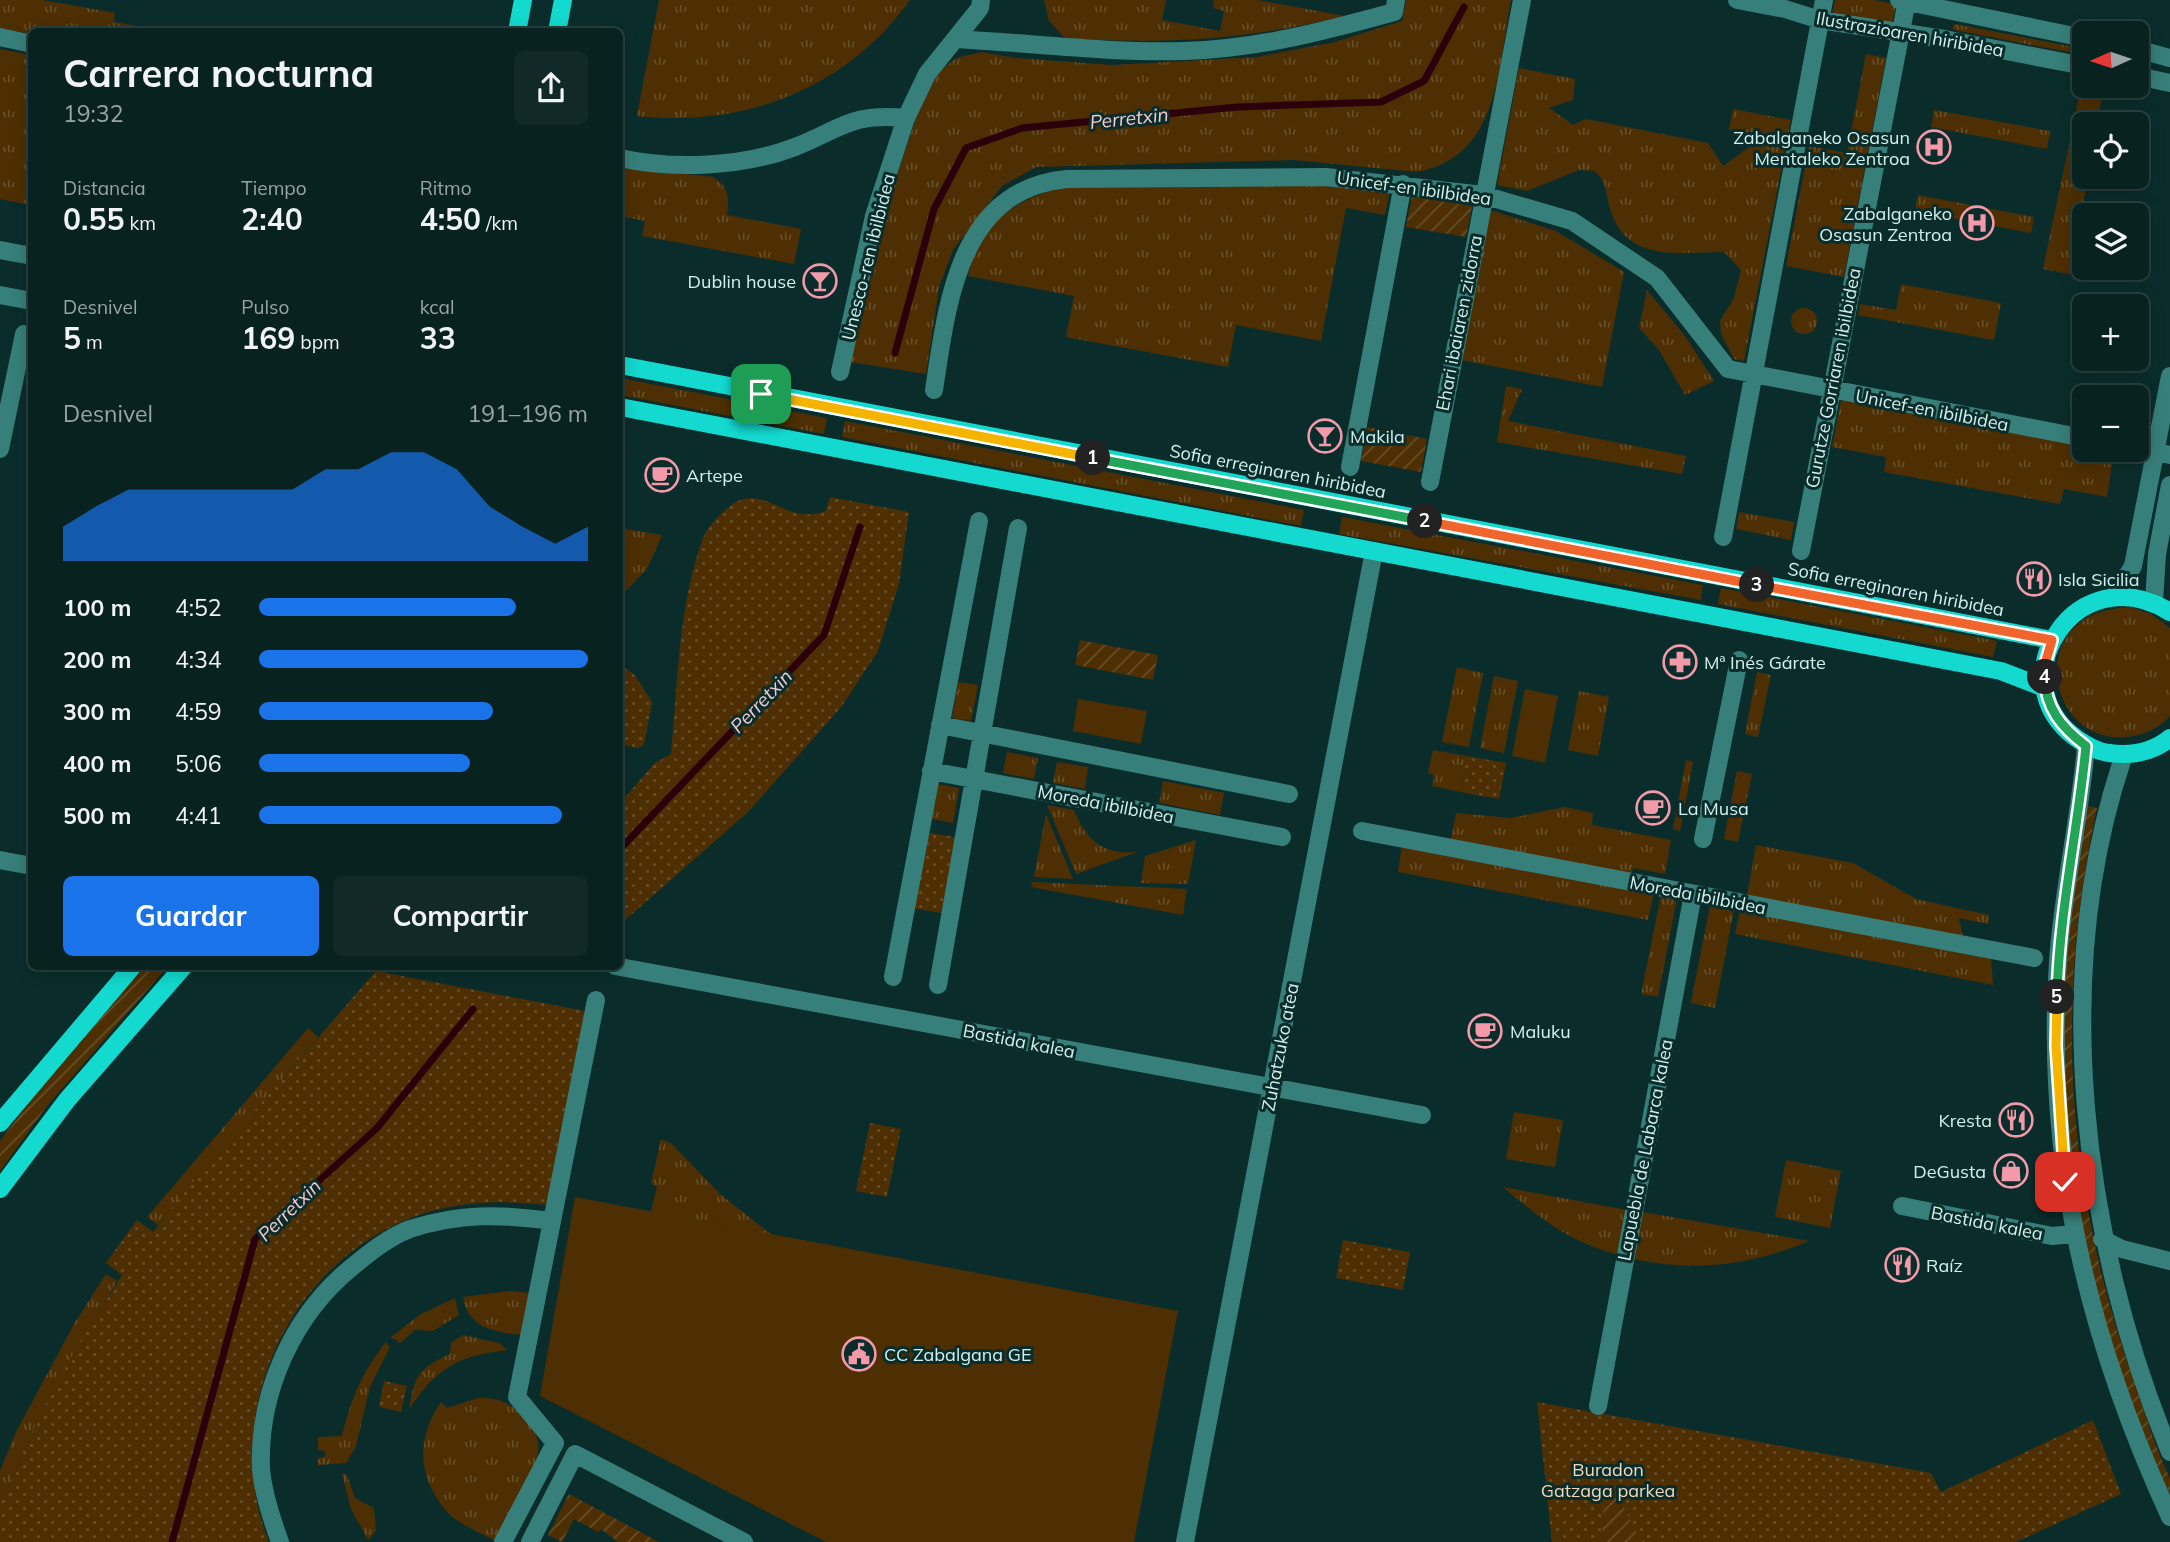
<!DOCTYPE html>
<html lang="es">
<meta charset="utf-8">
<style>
:root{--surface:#082220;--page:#112a29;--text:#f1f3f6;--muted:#98a4a5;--line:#293f3e;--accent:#1a73e8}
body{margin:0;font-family:Mulish,sans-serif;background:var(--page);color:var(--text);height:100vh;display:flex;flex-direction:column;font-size:26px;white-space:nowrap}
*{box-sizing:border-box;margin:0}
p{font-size:23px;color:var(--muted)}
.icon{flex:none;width:38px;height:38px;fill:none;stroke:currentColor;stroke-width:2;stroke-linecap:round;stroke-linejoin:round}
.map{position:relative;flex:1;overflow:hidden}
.panel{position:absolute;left:28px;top:28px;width:595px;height:942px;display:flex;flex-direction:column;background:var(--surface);border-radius:10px;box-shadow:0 4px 18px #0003,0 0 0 2px var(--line)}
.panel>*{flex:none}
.needle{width:46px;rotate:267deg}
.tools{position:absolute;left:2072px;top:21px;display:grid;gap:14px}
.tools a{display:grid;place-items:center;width:77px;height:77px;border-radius:10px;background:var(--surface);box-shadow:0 4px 18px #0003,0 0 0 2px var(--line);font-size:35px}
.pin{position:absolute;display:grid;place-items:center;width:60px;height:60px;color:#fff;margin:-30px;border-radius:14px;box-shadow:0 4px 10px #0006}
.km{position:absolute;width:35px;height:35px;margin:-18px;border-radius:50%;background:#222;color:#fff;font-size:19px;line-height:35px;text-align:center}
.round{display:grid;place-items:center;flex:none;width:74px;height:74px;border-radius:10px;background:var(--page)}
.head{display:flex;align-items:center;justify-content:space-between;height:119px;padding:0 35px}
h1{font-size:38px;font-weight:700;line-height:52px}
.metrics{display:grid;grid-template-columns:repeat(3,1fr);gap:10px;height:119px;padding:7px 35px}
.metrics div{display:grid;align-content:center}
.metrics b{font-size:30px;font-weight:700}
.metrics small{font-size:19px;font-weight:400}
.metrics p{font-size:19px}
.chart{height:196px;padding:14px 35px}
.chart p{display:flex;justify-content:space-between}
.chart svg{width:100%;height:126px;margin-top:7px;fill:var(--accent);opacity:.7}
.cta{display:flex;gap:14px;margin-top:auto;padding:14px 35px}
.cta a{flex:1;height:80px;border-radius:10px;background:var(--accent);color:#fff;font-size:28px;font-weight:700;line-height:80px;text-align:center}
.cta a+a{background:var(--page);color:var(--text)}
ul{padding:0 35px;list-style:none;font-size:23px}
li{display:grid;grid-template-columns:112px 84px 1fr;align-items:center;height:52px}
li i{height:18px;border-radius:9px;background:var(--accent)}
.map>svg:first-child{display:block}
.grass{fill:url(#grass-tufts)}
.park{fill:url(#park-dots)}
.garden{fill:url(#garden-furrows)}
.pitch{fill:#4e2f03}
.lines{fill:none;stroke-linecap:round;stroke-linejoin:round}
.stream{stroke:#2b000a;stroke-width:7}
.minor{stroke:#377f7a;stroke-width:18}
.major{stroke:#13d9ce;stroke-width:18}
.split-1-casing{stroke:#fff;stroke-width:14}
.split-2-casing{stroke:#fff;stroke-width:14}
.split-3-casing{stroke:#fff;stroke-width:14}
.split-4-casing{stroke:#fff;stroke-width:14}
.split-5-casing{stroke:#fff;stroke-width:14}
.split-6-casing{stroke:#fff;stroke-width:14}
.split-1{stroke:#f5b400;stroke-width:9}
.split-2{stroke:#22a559;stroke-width:9}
.split-3{stroke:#f0652b;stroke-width:9}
.split-4{stroke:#f0652b;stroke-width:9}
.split-5{stroke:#22a559;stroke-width:9}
.split-6{stroke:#f5b400;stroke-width:9}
.labels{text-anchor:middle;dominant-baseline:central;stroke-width:6;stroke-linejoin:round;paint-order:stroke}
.street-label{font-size:18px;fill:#d1f1ee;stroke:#0a2d2b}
.poi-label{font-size:18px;fill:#d1f1ee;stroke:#0a2d2b;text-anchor:start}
.park-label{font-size:18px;fill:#f4d7b8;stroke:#0a2d2b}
.water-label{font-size:19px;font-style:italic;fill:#f7cad0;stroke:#0a2d2b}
</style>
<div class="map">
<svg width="2170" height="1542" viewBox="0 0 2170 1542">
<defs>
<pattern id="grass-tufts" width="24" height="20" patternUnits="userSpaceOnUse" patternTransform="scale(1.75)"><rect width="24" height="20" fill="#4e2f03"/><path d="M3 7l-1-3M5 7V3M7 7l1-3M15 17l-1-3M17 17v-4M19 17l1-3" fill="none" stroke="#664e28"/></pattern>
<pattern id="park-dots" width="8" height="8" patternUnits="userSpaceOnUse" patternTransform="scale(1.75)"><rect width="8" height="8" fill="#4e2f03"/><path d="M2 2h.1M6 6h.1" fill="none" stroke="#664e28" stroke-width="1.8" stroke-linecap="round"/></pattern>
<pattern id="garden-furrows" width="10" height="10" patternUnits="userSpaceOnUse" patternTransform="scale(1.75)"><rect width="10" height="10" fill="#4e2f03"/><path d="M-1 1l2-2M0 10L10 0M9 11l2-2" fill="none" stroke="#664e28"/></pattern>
</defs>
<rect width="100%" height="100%" fill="#0a2d2b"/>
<path class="grass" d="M0 0H43L115 13 114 22 158 29V32H32L31 34 0 28Z
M659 0H910C846 89 744 128 637 116Z
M1044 0H1166L1162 20 1220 31 1224 11 1213 8 1214 0H1258L1345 16C1252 39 1160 45 1065 38L1049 21Z
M1406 0H1511C1498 67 1500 157 1417 172L1294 160 1036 167 1002 186 953 250 939 287 926 374 850 362 894 184 923 98 938 73 956 58 982 52 1015 58 1113 65 1257 57 1335 42 1402 21Z
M1835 0H1873L1896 4 1891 28 1832 16Z
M1955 24 2084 49V55L1954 30 1952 27Z
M0 49 31 55V205L0 199Z
M1866 54 1886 58 1844 277 1786 266 1809 146 1847 153Z
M1519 68 1575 79 1573 100 1549 108 1573 125 1586 119 1708 143 1723 166 1760 139 1729 130 1733 109 1791 120 1744 361 1734 359 1721 334 1720 321 1734 298 1741 270 1724 252C1677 252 1624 264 1609 205 1606 193 1606 179 1594 171L1579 170 1527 191 1497 185Z
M2080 92 2102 97 2097 124H2084V177H2088L2070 274 2043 269Z
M1934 110 2050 131 2047 149 1931 127Z
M620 167 713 177C729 187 729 197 727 215L801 229 794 264 642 236 645 221 620 216Z
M1310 183 1390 190 1385 215 1346 208 1321 341 1236 325 1228 367 1066 337 1074 296 968 276C980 220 1019 197 1071 185Z
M1918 195 2034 217 2031 233 1915 211Z
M1490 210 1556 231 1624 272 1602 387 1461 360Z
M1901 284 2001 303 1994 340 1858 315 1860 304 1896 310Z
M1647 290 1685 336 1714 381 1685 395 1659 350 1639 328Z
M1791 321a13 13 0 1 1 26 0a13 13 0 1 1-26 0Z
M620 378 827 418 824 434 620 395Z
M1506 386 1522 389 1508 421 1686 456 1682 474 1497 442Z
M1841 400 2084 446V450L2114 452 2107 497 2064 489 2060 504 1884 472 1886 457 1832 447Z
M845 421 1304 510 1301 526 842 437Z
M1739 512 1794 522 1791 540 1736 529Z
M1342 517 1703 585 1701 600 1339 534Z
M620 528 662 535 647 569 620 597Z
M1721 588 1997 641 1993 657 1718 604Z
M2130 607 2151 614 2170 628V716C2160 727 2148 733 2134 736 2047 753 2018 611 2130 607Z
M1457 667 1483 673 1469 747 1442 742Z
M1757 672 1771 675 1758 737 1745 734Z
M1494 676 1518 681 1504 753 1480 748Z
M958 682 978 685 971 721 952 718Z
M1579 691 1609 697 1598 756 1568 750Z
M1433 750 1467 756 1461 792 1432 786 1434 775 1428 773Z
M1007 752 1038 758 1034 779 1003 773Z
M1686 760 1693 762 1680 831 1673 829Z
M1057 762 1088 767 1085 789 1053 783Z
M1737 771 1752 774 1738 842 1724 839Z
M1163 781 1224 793 1220 815 1159 803Z
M938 784 959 788 953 823 932 819Z
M1047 805 1074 810C1087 841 1103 855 1137 852L1076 874Z
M1565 807 1593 813 1592 825 1671 840 1665 874 1633 868 1631 875 1451 839 1456 813 1511 818Z
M1046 814 1073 879 1034 877Z
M1196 840 1188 884 1141 883 1145 856Z
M1756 845 1853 863 1916 899 1989 915 1988 924 1959 918 1963 937 1747 896Z
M1402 846 1654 893 1648 920 1398 872Z
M1032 882 1187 889 1183 915 1031 887Z
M1661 895 1677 898 1658 997 1641 994Z
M1710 905 1734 910 1715 1008 1691 1003Z
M1740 909 1991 959 1993 985 1735 934Z
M308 1028 318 1037 158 1225 147 1217Z
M1514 1112 1563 1120 1555 1167 1506 1159Z
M661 1139 671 1143 720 1194 772 1235 829 1245 823 1251 728 1226 651 1212 657 1186 651 1184Z
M1786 1160 1841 1171 1830 1228 1775 1217Z
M1503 1187 1627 1210 1620 1255C1573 1244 1539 1218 1503 1187Z
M1643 1212 1809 1241C1750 1266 1695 1272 1633 1259Z
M106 1274 117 1281 39 1416 0 1505V1471L16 1432 74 1324Z
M510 1291 529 1293 522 1335C494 1332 468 1328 463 1297Z
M455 1298 459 1315 433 1331 415 1330 400 1343 391 1337 421 1314Z
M463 1335 499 1343 507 1350C457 1356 437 1368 409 1409 415 1375 418 1369 450 1354L451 1343Z
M386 1342 390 1347 370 1387 356 1446 346 1463 318 1465V1458L325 1457V1451L318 1450V1437L342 1436C351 1399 362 1372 386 1342Z
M478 1398C497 1397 509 1402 522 1415 533 1425 540 1437 538 1453 534 1472 506 1521 497 1542 482 1533 457 1524 446 1511 417 1476 416 1438 441 1402L447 1408Z
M342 1473 347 1475 355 1498 374 1508 376 1531 368 1540 351 1509Z"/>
<path class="park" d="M830 497 909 512 899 584 878 651 842 706 748 812 623 922H620V803L655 763 671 754C678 684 678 606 703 538 708 526 727 505 740 500 771 490 788 525 826 511Z
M620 665 634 674 652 702 644 745 638 748 620 745Z
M1467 756 1506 763 1499 799 1461 792Z
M924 832 955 837 942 913 911 908Z
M376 971 585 1011 547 1205C510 1201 476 1201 440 1209 298 1243 215 1407 269 1542H0V1505L39 1416 74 1352 122 1275 106 1263 137 1220 153 1232 191 1184Z
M870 1123 901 1129 887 1197 856 1191Z
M1343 1240 1410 1252 1403 1290 1336 1278Z
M384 1381 407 1386 401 1412 379 1407Z
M1537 1402 1931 1473 1941 1492 2093 1420 2121 1494 2016 1542H1552Z"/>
<path class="garden" d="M1412 195 1472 206 1466 237 1406 227Z
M1368 427 1427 439 1421 472 1361 461Z
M1080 640 1158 655 1153 680 1075 665Z
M2088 806 2097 808C2053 1009 2067 1197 2137 1390 2147 1420 2157 1451 2170 1479V1495C2137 1418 2107 1341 2088 1259 2055 1114 2055 950 2088 806Z
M145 966H168L47 1106 0 1171V1141L34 1096Z
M1613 1485 1636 1532 1645 1542H1602L1604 1486Z
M569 1494 659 1542H618L601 1529 598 1532 574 1519 562 1542 548 1535Z"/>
<path class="pitch" d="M1525 689 1558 696 1545 763 1512 756Z
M1078 699 1147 711 1141 744 1073 731Z
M575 1197 1178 1311 1134 1542H826L540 1396Z"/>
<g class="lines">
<path class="stream" d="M895 353 934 209 966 148 1022 128 1237 107 1381 102 1424 81 1464 7
M620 849 824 635 860 527
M172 1542 255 1239 377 1128 473 1009"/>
<path class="minor" d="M1737 0 1785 9 1820 20 1944 39 2084 66
M1899 0 2084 38
M0 37 32 44
M955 39C1031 43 1108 53 1184 51 1257 49 1325 31 1394 12L1396 0
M2137 49 2170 58
M2137 76 2170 83
M620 158C673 170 743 167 795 147 843 128 850 113 906 118
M0 250 32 256
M0 295 32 301
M840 372 874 216 906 118 927 74 980 8 981 0
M934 390C947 305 958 189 1067 179L1326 177 1483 195 1572 221 1657 278 1728 369 2084 438
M2137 448 2170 455
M0 449 24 334
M1350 467 1403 184
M1430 482 1522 0
M1723 537 1824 0
M1801 551 1907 0
M2114 597 2133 566 2170 376
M2154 602 2157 554 2170 485
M940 725 1289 794
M2086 746C2080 818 2063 889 2058 961 2045 1161 2087 1336 2170 1517
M2124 755C2049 974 2082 1241 2170 1452
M931 771 1282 837
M1362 831 2034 958
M1703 839 1739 660
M0 860 32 866
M615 966 1422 1115
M893 977 979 521
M938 985 1018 528
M1902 1206 2052 1236 2073 1234
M2102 1239 2122 1249 2170 1261
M1598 1406 1693 894
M280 1542C272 1520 263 1493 261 1469 258 1392 293 1315 352 1267 368 1254 390 1236 410 1229 460 1213 501 1214 552 1221
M503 1542 555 1443 517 1397 596 1000
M530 1542 575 1454 744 1542
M1185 1542 1374 551"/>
<path class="major" d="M517 32 523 0
M557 32 563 0
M620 365 2052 640
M620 407 2001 671 2045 688
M2170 612C2076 554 1997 680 2076 738 2086 745 2097 752 2109 753 2131 756 2153 752 2170 738
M0 1123 133 966
M0 1189 67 1100 184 966"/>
</g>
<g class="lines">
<defs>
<path id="split-1" d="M761 394 1093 458"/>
<path id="split-2" d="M1093 458 1425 521"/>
<path id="split-3" d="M1425 521 1757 585"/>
<path id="split-4" d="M1757 585 2052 640 2045 664V677"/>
<path id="split-5" d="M2045 677C2045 708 2062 728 2086 746 2078 830 2059 912 2057 997"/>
<path id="split-6" d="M2057 997 2056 1046 2065 1182"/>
</defs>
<use href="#split-1" class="split-1-casing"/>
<use href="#split-2" class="split-2-casing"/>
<use href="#split-3" class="split-3-casing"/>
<use href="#split-4" class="split-4-casing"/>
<use href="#split-5" class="split-5-casing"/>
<use href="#split-6" class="split-6-casing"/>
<use href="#split-1" class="split-1"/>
<use href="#split-2" class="split-2"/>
<use href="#split-3" class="split-3"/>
<use href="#split-4" class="split-4"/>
<use href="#split-5" class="split-5"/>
<use href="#split-6" class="split-6"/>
</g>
<defs>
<symbol id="hospital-ring" viewBox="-11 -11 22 22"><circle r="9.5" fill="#0a2d2b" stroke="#f39aaa" stroke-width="1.5"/><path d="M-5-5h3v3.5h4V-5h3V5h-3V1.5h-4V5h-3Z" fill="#f39aaa"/></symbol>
<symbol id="bar-ring" viewBox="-11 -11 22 22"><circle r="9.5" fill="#0a2d2b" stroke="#f39aaa" stroke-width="1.5"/><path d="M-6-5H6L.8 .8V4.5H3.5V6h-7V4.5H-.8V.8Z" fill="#f39aaa"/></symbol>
<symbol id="cafe-ring" viewBox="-11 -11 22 22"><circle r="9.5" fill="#0a2d2b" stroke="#f39aaa" stroke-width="1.5"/><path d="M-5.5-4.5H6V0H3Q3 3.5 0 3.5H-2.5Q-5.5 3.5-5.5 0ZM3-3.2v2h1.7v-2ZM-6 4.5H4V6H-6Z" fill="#f39aaa"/></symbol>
<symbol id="restaurant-ring" viewBox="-11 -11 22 22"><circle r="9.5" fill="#0a2d2b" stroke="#f39aaa" stroke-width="1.5"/><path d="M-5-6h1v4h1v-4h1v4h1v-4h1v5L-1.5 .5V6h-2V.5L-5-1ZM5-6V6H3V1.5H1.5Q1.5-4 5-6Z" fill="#f39aaa"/></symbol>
<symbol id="pharmacy-ring" viewBox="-11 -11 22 22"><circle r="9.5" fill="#0a2d2b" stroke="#f39aaa" stroke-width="1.5"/><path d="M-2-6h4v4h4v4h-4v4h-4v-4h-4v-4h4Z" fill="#f39aaa"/></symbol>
<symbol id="shop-ring" viewBox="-11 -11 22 22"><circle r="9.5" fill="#0a2d2b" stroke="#f39aaa" stroke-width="1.5"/><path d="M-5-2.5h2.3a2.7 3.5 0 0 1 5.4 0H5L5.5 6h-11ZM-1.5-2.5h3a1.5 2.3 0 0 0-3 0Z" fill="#f39aaa"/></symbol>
<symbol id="civic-ring" viewBox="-11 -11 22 22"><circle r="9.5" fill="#0a2d2b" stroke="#f39aaa" stroke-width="1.5"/><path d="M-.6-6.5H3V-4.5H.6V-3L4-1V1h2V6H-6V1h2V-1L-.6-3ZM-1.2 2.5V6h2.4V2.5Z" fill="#f39aaa"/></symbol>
</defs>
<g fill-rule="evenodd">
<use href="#hospital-ring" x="1915" y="128" width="38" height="38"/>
<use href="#hospital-ring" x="1958" y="204" width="38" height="38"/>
<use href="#bar-ring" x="801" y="262" width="38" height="38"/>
<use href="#bar-ring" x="1306" y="417" width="38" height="38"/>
<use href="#cafe-ring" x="643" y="456" width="38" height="38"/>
<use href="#restaurant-ring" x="2015" y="560" width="38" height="38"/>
<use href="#pharmacy-ring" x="1661" y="643" width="38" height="38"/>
<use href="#cafe-ring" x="1634" y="789" width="38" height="38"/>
<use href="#cafe-ring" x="1466" y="1012" width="38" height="38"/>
<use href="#restaurant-ring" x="1997" y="1101" width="38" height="38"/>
<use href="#shop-ring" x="1992" y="1152" width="38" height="38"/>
<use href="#restaurant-ring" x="1883" y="1246" width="38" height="38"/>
<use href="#civic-ring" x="840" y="1335" width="38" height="38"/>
</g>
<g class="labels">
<g class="street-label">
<text transform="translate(1910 34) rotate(10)">Ilustrazioaren hiribidea</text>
<text transform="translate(1414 188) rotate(8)">Unicef-en ibilbidea</text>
<text transform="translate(868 257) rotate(-76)">Unesco-ren ibilbidea</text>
<text transform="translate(1459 323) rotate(-79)">Ehari ibaiaren zidorra</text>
<text transform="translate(1833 378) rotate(-79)">Gurutze Gorriaren ibilbidea</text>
<text transform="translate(1932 410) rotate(11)">Unicef-en ibilbidea</text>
<text transform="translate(1278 471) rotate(11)">Sofia erreginaren hiribidea</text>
<text transform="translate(1896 589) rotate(11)">Sofia erreginaren hiribidea</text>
<text transform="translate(1106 804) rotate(11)">Moreda ibilbidea</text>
<text transform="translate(1698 895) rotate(11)">Moreda ibilbidea</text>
<text transform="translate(1019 1041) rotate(11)">Bastida kalea</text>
<text transform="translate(1280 1047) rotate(-79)">Zuhatzuko atea</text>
<text transform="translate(1645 1150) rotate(-79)">Lapuebla de Labarca kalea</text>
<text transform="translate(1987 1223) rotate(11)">Bastida kalea</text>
</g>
<g class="poi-label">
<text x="1910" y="137" text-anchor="end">Zabalganeko Osasun<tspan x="1910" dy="21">Mentaleko Zentroa</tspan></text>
<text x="1952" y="213" text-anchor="end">Zabalganeko<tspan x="1952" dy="21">Osasun Zentroa</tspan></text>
<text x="796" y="281" text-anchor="end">Dublin house</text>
<text x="1350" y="436">Makila</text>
<text x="686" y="475">Artepe</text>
<text x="2058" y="579">Isla Sicilia</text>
<text x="1704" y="662">Mª Inés Gárate</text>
<text x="1678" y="808">La Musa</text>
<text x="1510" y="1031">Maluku</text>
<text x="1992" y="1120" text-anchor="end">Kresta</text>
<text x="1986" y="1171" text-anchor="end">DeGusta</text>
<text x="1926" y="1265">Raíz</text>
<text x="884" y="1354">CC Zabalgana GE</text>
</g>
<g class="park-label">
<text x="1608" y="1469">Buradon<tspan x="1608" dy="21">Gatzaga parkea</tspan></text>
</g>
<g class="water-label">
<text transform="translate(1129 118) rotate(-6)">Perretxin</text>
<text transform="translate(761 701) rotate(-46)">Perretxin</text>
<text transform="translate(289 1210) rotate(-44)">Perretxin</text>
</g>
</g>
</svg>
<div class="tools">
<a><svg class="needle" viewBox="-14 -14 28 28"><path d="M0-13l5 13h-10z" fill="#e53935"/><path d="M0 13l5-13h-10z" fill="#98a4a5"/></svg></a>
<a><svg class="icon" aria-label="locate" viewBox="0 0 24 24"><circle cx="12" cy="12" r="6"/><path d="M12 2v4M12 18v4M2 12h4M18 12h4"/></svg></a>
<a><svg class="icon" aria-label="layers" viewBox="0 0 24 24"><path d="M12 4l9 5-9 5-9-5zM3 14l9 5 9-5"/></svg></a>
<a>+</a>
<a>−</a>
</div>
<div class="pin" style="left:761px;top:394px;background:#1e9e55"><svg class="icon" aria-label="arrive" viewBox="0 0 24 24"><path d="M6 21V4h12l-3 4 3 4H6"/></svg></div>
<div class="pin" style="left:2065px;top:1182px;background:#d93025"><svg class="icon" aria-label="check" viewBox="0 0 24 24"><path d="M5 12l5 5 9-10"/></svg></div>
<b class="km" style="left:1093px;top:458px">1</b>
<b class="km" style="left:1425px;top:521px">2</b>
<b class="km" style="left:1757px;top:585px">3</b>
<b class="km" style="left:2045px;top:677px">4</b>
<b class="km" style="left:2057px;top:997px">5</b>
<section class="panel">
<div class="head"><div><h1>Carrera nocturna</h1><p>19:32</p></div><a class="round"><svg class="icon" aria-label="share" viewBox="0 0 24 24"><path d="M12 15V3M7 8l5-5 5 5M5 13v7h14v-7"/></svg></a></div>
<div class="metrics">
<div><p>Distancia</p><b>0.55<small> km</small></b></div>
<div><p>Tiempo</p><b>2:40</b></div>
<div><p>Ritmo</p><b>4:50<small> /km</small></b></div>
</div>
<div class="metrics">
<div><p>Desnivel</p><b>5<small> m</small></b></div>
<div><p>Pulso</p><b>169<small> bpm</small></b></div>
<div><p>kcal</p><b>33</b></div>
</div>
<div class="chart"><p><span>Desnivel</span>191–196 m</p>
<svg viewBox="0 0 160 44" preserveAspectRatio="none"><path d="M0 44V32L10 25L20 19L30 19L40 19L50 19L60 19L70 19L80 12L90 12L100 6L110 6L120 12L130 25L140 32L150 38L160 32V44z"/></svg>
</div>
<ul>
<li><b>100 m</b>4:52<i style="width:78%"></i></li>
<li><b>200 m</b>4:34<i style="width:100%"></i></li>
<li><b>300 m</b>4:59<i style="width:71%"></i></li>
<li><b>400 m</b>5:06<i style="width:64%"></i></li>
<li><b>500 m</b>4:41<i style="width:92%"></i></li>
</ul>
<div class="cta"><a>Guardar</a><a>Compartir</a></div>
</section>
</div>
